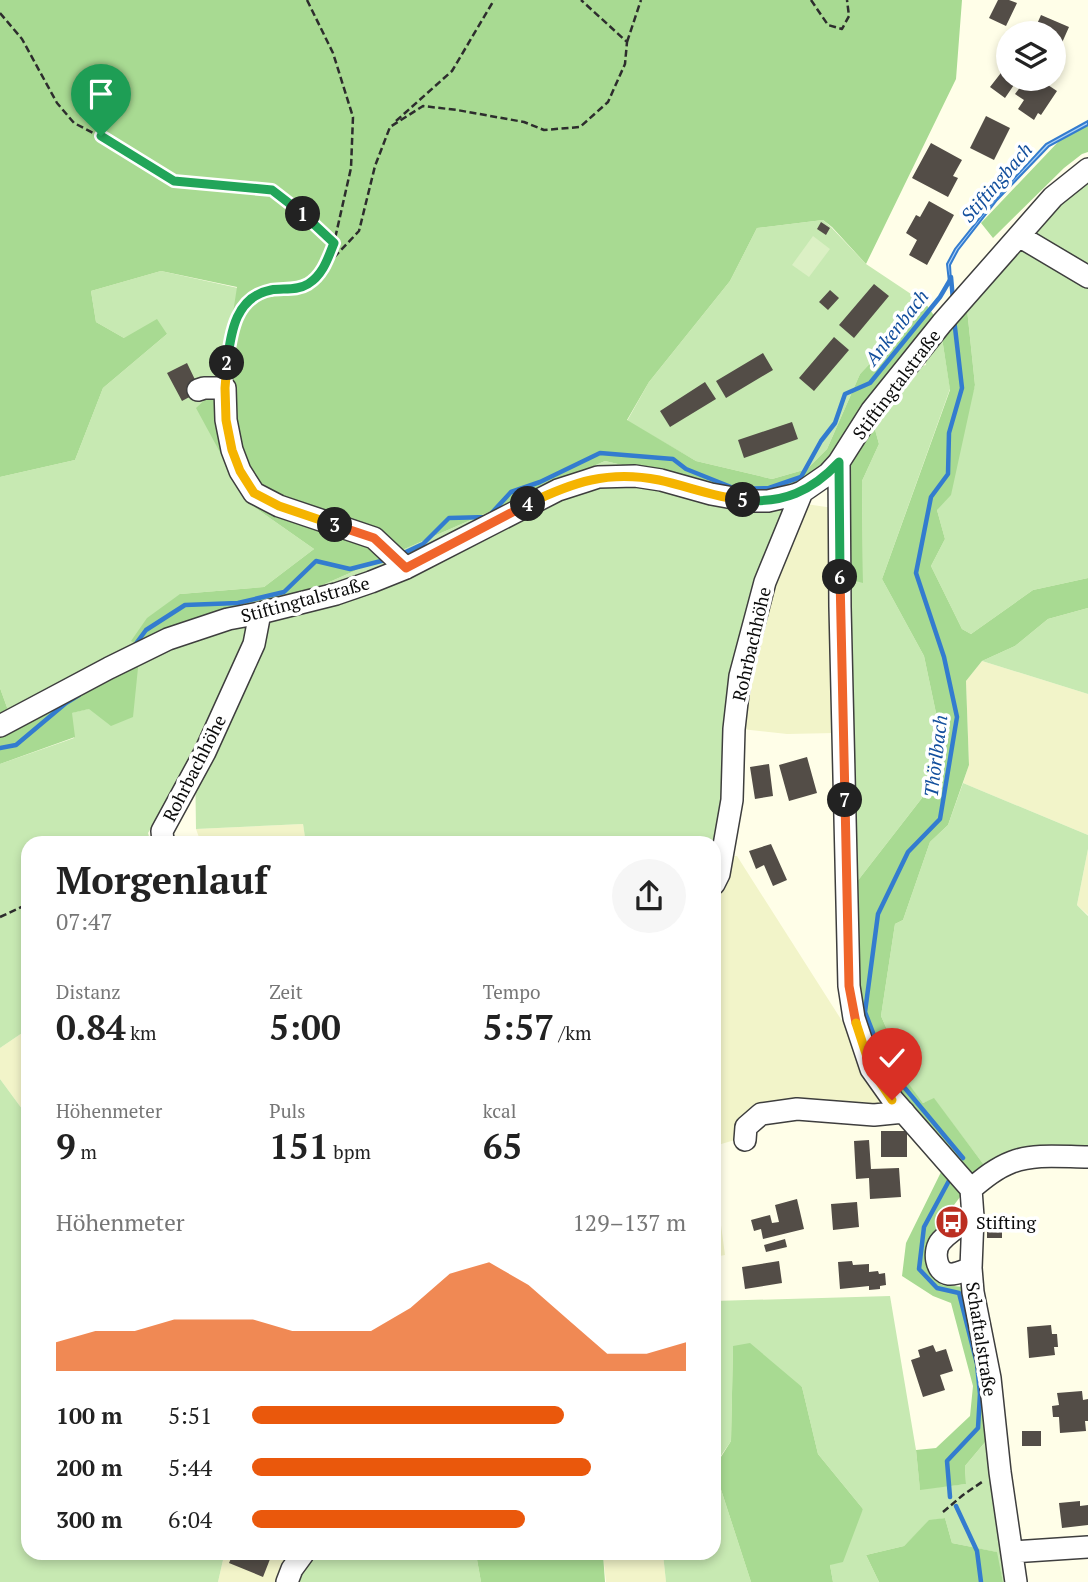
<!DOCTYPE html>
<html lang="de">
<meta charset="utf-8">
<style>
:root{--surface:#fff;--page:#f6f6f6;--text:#222;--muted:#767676;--accent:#ea580c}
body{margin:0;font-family:"PT Serif",serif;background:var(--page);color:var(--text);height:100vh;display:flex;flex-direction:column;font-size:26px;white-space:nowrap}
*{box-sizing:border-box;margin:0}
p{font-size:23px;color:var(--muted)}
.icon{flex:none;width:38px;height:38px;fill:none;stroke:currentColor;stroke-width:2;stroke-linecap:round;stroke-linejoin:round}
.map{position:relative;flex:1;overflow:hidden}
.details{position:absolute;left:21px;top:836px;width:700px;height:724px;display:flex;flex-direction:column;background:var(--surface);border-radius:21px;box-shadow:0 4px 10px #0003}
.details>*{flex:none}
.tools{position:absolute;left:996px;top:21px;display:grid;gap:14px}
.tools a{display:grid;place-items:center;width:70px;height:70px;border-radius:50%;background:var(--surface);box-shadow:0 4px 10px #0003;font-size:35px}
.pin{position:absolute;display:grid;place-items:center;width:60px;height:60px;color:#fff;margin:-72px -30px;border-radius:50% 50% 50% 0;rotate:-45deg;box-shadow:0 0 7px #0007}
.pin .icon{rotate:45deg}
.km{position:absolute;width:35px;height:35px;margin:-18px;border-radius:50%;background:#222;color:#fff;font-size:19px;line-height:35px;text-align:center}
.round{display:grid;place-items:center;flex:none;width:74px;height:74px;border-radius:37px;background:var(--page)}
.overview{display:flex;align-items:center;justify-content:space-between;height:119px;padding:0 35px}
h1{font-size:38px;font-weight:700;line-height:52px}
.figures{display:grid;grid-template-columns:repeat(3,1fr);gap:10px;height:119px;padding:7px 35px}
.figures div{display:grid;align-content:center}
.figures b{font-size:35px;font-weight:700}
.figures small{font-size:19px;font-weight:400}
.figures p{font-size:19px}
.chart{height:196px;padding:14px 35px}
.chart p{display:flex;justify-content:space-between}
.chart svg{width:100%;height:126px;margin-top:7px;fill:var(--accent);opacity:.7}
ul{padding:0 35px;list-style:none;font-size:23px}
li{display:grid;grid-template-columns:112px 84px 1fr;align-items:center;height:52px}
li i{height:18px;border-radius:9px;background:var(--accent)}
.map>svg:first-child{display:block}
.farmland{fill:#f2f4c9}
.green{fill:#c7e9b2}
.forest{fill:#a8da92}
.pitch{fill:#dbf0c4}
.water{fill:#acd1f7;stroke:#337ccf;stroke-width:2}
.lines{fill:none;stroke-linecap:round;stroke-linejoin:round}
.stream{stroke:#337ccf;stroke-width:4.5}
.building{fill:#534d47}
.minor-casing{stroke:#3e3e3e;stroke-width:24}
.path{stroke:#2d2d2d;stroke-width:2.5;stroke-dasharray:7 3.5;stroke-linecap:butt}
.minor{stroke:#fff;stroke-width:21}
.split-1-casing{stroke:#fff;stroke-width:14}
.split-2-casing{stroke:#fff;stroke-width:14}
.split-3-casing{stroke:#fff;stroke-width:14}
.split-4-casing{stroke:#fff;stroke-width:14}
.split-5-casing{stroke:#fff;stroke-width:14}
.split-6-casing{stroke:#fff;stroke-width:14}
.split-7-casing{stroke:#fff;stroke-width:14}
.split-8-casing{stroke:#fff;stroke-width:14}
.split-9-casing{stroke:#fff;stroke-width:14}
.split-1{stroke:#22a559;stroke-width:9}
.split-2{stroke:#22a559;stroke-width:9}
.split-3{stroke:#f5b400;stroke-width:9}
.split-4{stroke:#f0652b;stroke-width:9}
.split-5{stroke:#f5b400;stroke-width:9}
.split-6{stroke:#22a559;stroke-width:9}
.split-7{stroke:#f0652b;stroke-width:9}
.split-8{stroke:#f0652b;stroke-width:9}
.split-9{stroke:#f5b400;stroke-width:9}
.labels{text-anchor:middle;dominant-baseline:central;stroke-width:7;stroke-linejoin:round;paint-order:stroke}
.street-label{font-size:18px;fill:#0b0b0b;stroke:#fff}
.poi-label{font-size:18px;fill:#0b0b0b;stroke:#fff;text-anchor:start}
.water-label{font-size:19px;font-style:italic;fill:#134f9d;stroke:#fff}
</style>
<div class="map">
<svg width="1088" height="1582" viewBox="0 0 1088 1582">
<rect width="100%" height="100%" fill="#fffee8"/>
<path class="farmland" d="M806 504 833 508 835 733 787 734 741 729 746 677 780 563Z
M982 661 1088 694V835L963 783 969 765 966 681Z
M303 824 306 843H201L196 829Z
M1088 849V915L1077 905Z
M730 856H737L844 1024 866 1079 883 1103 880 1110 774 1107 738 1139 718 1145 717 1195 725 1255 714 1257V1126L721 1117 714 1102V895Z
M28 1029V1117L0 1079V1048Z
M226 1554H310L295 1582H218L223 1560Z
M603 1554H663L666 1582H606Z"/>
<path class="green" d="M1088 180V578L1033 590 971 634 962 629 931 566 945 539 937 510 975 385 967 309 1051 210Z
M823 220 831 227 866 264 926 304 860 374 827 449 807 469 772 479 696 461 627 421 649 382 730 281 757 228Z
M161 271 238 288 222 384 247 502 314 549 264 587 180 594 277 605 605 461 738 492 806 504 780 563 746 677 730 856 714 895V844H306L303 824 196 829 195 757 148 833 151 843 28 844V1029L0 1048V764L74 738 71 713 88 709 139 659 13 724 0 688V477L75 460 103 388 167 334 124 338 96 322 91 291Z
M942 338 950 389 882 579 924 656 940 732 922 798 856 883 848 579 863 582 862 481 879 444 872 419 910 369 926 365 924 357Z
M1088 608V694L982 661 1015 646 1048 619Z
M963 783 1088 835V849L1077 905 1088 916V1149L1025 1151 984 1165 934 1099 923 1103 898 1071 897 1052 881 1016 895 924 903 920 930 842 948 825Z
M0 1079 28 1117V1554H226L223 1560 218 1582H0Z
M890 1296 916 1450 920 1489 966 1484 965 1466 986 1441 1020 1582H1003L996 1552 952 1543 945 1518 929 1521 904 1546 866 1555 879 1582H833L830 1565 863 1509 818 1454 802 1387 733 1346 731 1441 714 1466V1301Z
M714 1468 751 1582H666L663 1554H714Z
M310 1554H476L481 1582H295Z"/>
<path class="forest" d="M0 0H962L956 79 866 264 832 227 823 220 757 228 730 281 649 382 627 420 696 461 772 479 807 469 827 449 860 374 926 304 935 317 868 404 879 444 862 481 863 583 848 579 847 460 812 479 780 491 738 492 605 461 277 605 141 647 131 641 147 618 180 594 264 587 314 549 247 502 196 408 222 384 237 287 161 271 91 291 96 322 124 338 157 319 167 334 103 388 75 460 0 477Z
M1088 125V152L1082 154 1064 168 993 238 981 223 1059 141Z
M967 309 975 385 951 495 937 510 945 539 931 566 962 629 971 634 1033 590 1088 578V608L1048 619 1015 646 982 661 966 681 969 765 948 825 930 842 903 920 895 924 881 1016 897 1052 899 1071 923 1103 934 1098 984 1165 951 1209 929 1244V1272L942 1285 964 1287 981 1364 986 1441 965 1466 966 1484 920 1490 916 1450 936 1448 970 1416 973 1386 951 1303 933 1296 902 1276 906 1243 943 1168 881 1073 864 1034 857 971 856 883 922 798 940 732 924 656 882 579 950 390 942 338Z
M139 658 133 717 111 726 89 709 72 713 75 737 0 764V688L13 724Z
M750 1343 802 1387 818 1454 863 1509 843 1562 830 1565 833 1582H751L714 1468 731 1441 733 1346Z
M945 1518 952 1543 997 1552 1003 1582H879L866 1555 904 1546 929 1520Z
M476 1554H603L605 1582H481Z"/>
<path class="pitch" d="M813 236 830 249 809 277 792 265Z"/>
<path class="water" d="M1088 121V125L1049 146 997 200 958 250 950 265 951 282H949L947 264 955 249 995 199 1046 144Z"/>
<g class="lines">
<path class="stream" d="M951 277 953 300
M954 319 962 388 949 433 948 474 931 497 916 573 944 657 957 717 940 819 908 852 878 914 865 1012 882 1056 904 1087 963 1158
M406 552 423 544 449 518 488 517 511 492 540 482 600 453 673 459 686 469 736 489 769 488 801 477 821 441 835 423 845 394 870 383 940 297 950 280
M135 645 146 630 185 605 238 603 284 592 316 561 350 569 389 559
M0 748 16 745 66 703 79 695
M950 1497 947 1461 978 1428 980 1394 977 1364 959 1293 937 1288 919 1269 924 1227 951 1177
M956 1506 977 1551 981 1582"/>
</g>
<path class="building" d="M998 0H1009L1017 3 1006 26 989 18Z
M1041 15 1069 27 1061 45 1054 42V33H1033Z
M1004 69 1008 72V79H1018L1005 98 990 87Z
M1026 79H1039L1057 91 1041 115 1038 113 1034 120 1018 109 1024 100 1015 94Z
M986 116 1010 128 994 160 970 148Z
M931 143 962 160 953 176 958 178 948 197 912 178Z
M929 201 954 215 927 265 909 255 917 240 906 233 916 215 920 217Z
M821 222 830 228 826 235 817 229Z
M874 284 889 296 854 338 839 325Z
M830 290 839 298 828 310 819 302Z
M834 337 849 350 814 391 799 378Z
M763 353 773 370 726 398 716 381Z
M187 363 199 388 195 394 182 401 167 373Z
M705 382 716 399 670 427 660 411Z
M792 422 798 439 744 458 738 440Z
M807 757 817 793 789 801 779 765Z
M769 764 773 796 755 799 750 767Z
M771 844 787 880 773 886 764 865 756 869 749 851Z
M881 1131H907V1157H881Z
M869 1140 871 1169 899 1168 901 1197 870 1199 869 1178 856 1179 854 1141Z
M797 1199 804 1229 763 1239 761 1229 754 1231 751 1220 770 1215 772 1223 779 1222 775 1205Z
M857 1202 859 1227 833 1230 831 1204Z
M987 1228H1002V1238H987Z
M785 1239 787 1247 766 1252 764 1245Z
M779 1261 782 1283 745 1289 742 1267Z
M852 1261 853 1265 869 1264V1272L878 1271 879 1274 885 1273 886 1285 880 1286V1289L869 1290V1286L840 1289 838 1262Z
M1051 1325 1052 1334H1057L1058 1347H1054L1055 1355 1029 1358 1027 1327Z
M933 1345 936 1352 946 1349 953 1371 940 1375 945 1390 923 1397 911 1360 920 1357 918 1350Z
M1082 1391 1083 1400 1088 1399V1421H1085L1086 1431 1060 1433 1059 1417H1053L1052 1406 1059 1405 1057 1393Z
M1022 1431H1041V1446H1022Z
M1080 1501V1506L1088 1505V1525L1062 1528 1059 1503Z
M233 1554H272L263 1577 229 1563Z"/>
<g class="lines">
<defs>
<path id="minor" d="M1019 236 1088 277
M198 390 204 388H225L226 420 232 450 240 471 254 493 279 506 374 538 406 568
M839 462 840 607 849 986 854 1018 871 1069 893 1100 971 1189 973 1217 971 1268 973 1292 990 1378 1000 1472 1016 1582
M0 726 109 668 168 639 228 619 260 613 336 594 371 582 406 568 558 490 586 481 598 477 635 476 661 480 711 494 750 501H768L794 495 802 492 828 474 839 462 872 410 942 323 1053 197 1088 169
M166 844 163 842 162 831 205 752 254 644 260 613
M714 884 719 874 732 800 734 729 740 676 765 582 802 492
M745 1140 746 1127 761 1114 797 1109 874 1115 904 1112
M971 1189C983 1179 996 1168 1012 1162 1035 1153 1064 1157 1088 1157
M971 1268C965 1270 956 1275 949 1274 935 1272 933 1250 941 1241 950 1231 962 1224 973 1217
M1012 1552 1088 1547
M287 1582 292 1569 303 1554"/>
</defs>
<use href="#minor" class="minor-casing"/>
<path class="path" d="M307 0 333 53 353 117 351 168 334 243 327 262
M811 0 828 25 842 29 849 16 847 0
M0 13 22 39 57 103 74 123 101 137 174 181 272 190 299 210 334 243
M627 42 641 0
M396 121 452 71 494 0
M226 372 230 343 238 312 254 295 272 289 288 290 307 286 359 231 375 166 390 127 423 106 457 110 524 122 544 130 580 127 608 102 625 64 627 42 581 0
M0 917 28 904
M943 1512 963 1495 982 1482"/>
<use href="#minor" class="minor"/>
</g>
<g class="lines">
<defs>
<path id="split-1" d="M101 136 174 181 272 190 303 214"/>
<path id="split-2" d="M227 363C231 333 235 297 271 290 283 288 297 291 308 284 323 275 328 258 334 243L303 214"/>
<path id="split-3" d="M227 363 225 388 226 420 232 450 240 471 254 493 279 506 335 525"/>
<path id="split-4" d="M335 525 374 538 406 568 528 504"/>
<path id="split-5" d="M528 504C573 482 608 470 659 480 687 486 714 497 743 500"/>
<path id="split-6" d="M743 500C783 504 812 491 839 462L840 577"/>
<path id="split-7" d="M840 577 845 800"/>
<path id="split-8" d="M845 800 849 986 856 1023"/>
<path id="split-9" d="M856 1023 871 1069 892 1100"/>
</defs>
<use href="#split-1" class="split-1-casing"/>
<use href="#split-2" class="split-2-casing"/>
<use href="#split-3" class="split-3-casing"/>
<use href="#split-4" class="split-4-casing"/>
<use href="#split-5" class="split-5-casing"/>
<use href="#split-6" class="split-6-casing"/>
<use href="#split-7" class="split-7-casing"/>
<use href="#split-8" class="split-8-casing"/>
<use href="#split-9" class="split-9-casing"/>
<use href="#split-1" class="split-1"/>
<use href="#split-2" class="split-2"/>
<use href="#split-3" class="split-3"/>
<use href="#split-4" class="split-4"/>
<use href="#split-5" class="split-5"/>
<use href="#split-6" class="split-6"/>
<use href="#split-7" class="split-7"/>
<use href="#split-8" class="split-8"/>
<use href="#split-9" class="split-9"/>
</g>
<defs>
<symbol id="bus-disc" viewBox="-11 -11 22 22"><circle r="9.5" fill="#bc2f22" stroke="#fff"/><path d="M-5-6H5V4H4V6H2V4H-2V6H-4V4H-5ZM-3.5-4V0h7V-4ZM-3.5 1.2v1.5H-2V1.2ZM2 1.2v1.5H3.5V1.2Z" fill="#fff"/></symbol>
</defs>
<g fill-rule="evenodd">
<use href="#bus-disc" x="933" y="1203" width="38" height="38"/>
</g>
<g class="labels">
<g class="street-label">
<text transform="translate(896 384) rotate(-53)">Stiftingtalstraße</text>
<text transform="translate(305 599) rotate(-15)">Stiftingtalstraße</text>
<text transform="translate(751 644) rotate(-77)">Rohrbachhöhe</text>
<text transform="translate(194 768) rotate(-63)">Rohrbachhöhe</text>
<text transform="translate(982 1339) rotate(81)">Schaftalstraße</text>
</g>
<g class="poi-label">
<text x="976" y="1222">Stifting</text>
</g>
<g class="water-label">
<text transform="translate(996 182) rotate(-49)">Stiftingbach</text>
<text transform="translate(896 327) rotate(-52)">Ankenbach</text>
<text transform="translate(935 756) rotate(-83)">Thörlbach</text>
</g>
</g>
</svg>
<div class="tools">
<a><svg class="icon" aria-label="layers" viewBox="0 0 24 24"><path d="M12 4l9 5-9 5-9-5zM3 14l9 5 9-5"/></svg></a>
</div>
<div class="pin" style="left:101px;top:136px;background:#1e9e55"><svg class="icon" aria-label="arrive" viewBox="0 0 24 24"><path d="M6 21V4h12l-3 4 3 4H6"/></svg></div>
<div class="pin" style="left:892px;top:1100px;background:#d93025"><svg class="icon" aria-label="check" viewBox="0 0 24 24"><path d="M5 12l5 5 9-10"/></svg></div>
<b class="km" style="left:303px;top:214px">1</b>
<b class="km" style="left:227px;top:363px">2</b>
<b class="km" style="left:335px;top:525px">3</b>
<b class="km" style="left:528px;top:504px">4</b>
<b class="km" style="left:743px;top:500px">5</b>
<b class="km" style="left:840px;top:577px">6</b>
<b class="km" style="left:845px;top:800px">7</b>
<section class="details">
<div class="overview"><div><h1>Morgenlauf</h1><p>07:47</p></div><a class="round"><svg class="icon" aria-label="share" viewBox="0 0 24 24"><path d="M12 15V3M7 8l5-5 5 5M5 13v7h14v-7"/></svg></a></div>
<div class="figures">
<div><p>Distanz</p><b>0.84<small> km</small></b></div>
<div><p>Zeit</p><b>5:00</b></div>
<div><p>Tempo</p><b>5:57<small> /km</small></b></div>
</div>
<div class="figures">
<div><p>Höhenmeter</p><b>9<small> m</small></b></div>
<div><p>Puls</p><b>151<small> bpm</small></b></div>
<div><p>kcal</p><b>65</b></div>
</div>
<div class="chart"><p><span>Höhenmeter</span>129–137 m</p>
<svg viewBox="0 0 160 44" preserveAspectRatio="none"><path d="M0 44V34L10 30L20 30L30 26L40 26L50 26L60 30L70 30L80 30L90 22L100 10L110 6L120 14L130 26L140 38L150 38L160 34V44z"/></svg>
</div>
<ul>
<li><b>100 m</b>5:51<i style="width:72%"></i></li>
<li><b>200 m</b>5:44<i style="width:78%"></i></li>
<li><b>300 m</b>6:04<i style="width:63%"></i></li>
</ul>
</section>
</div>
